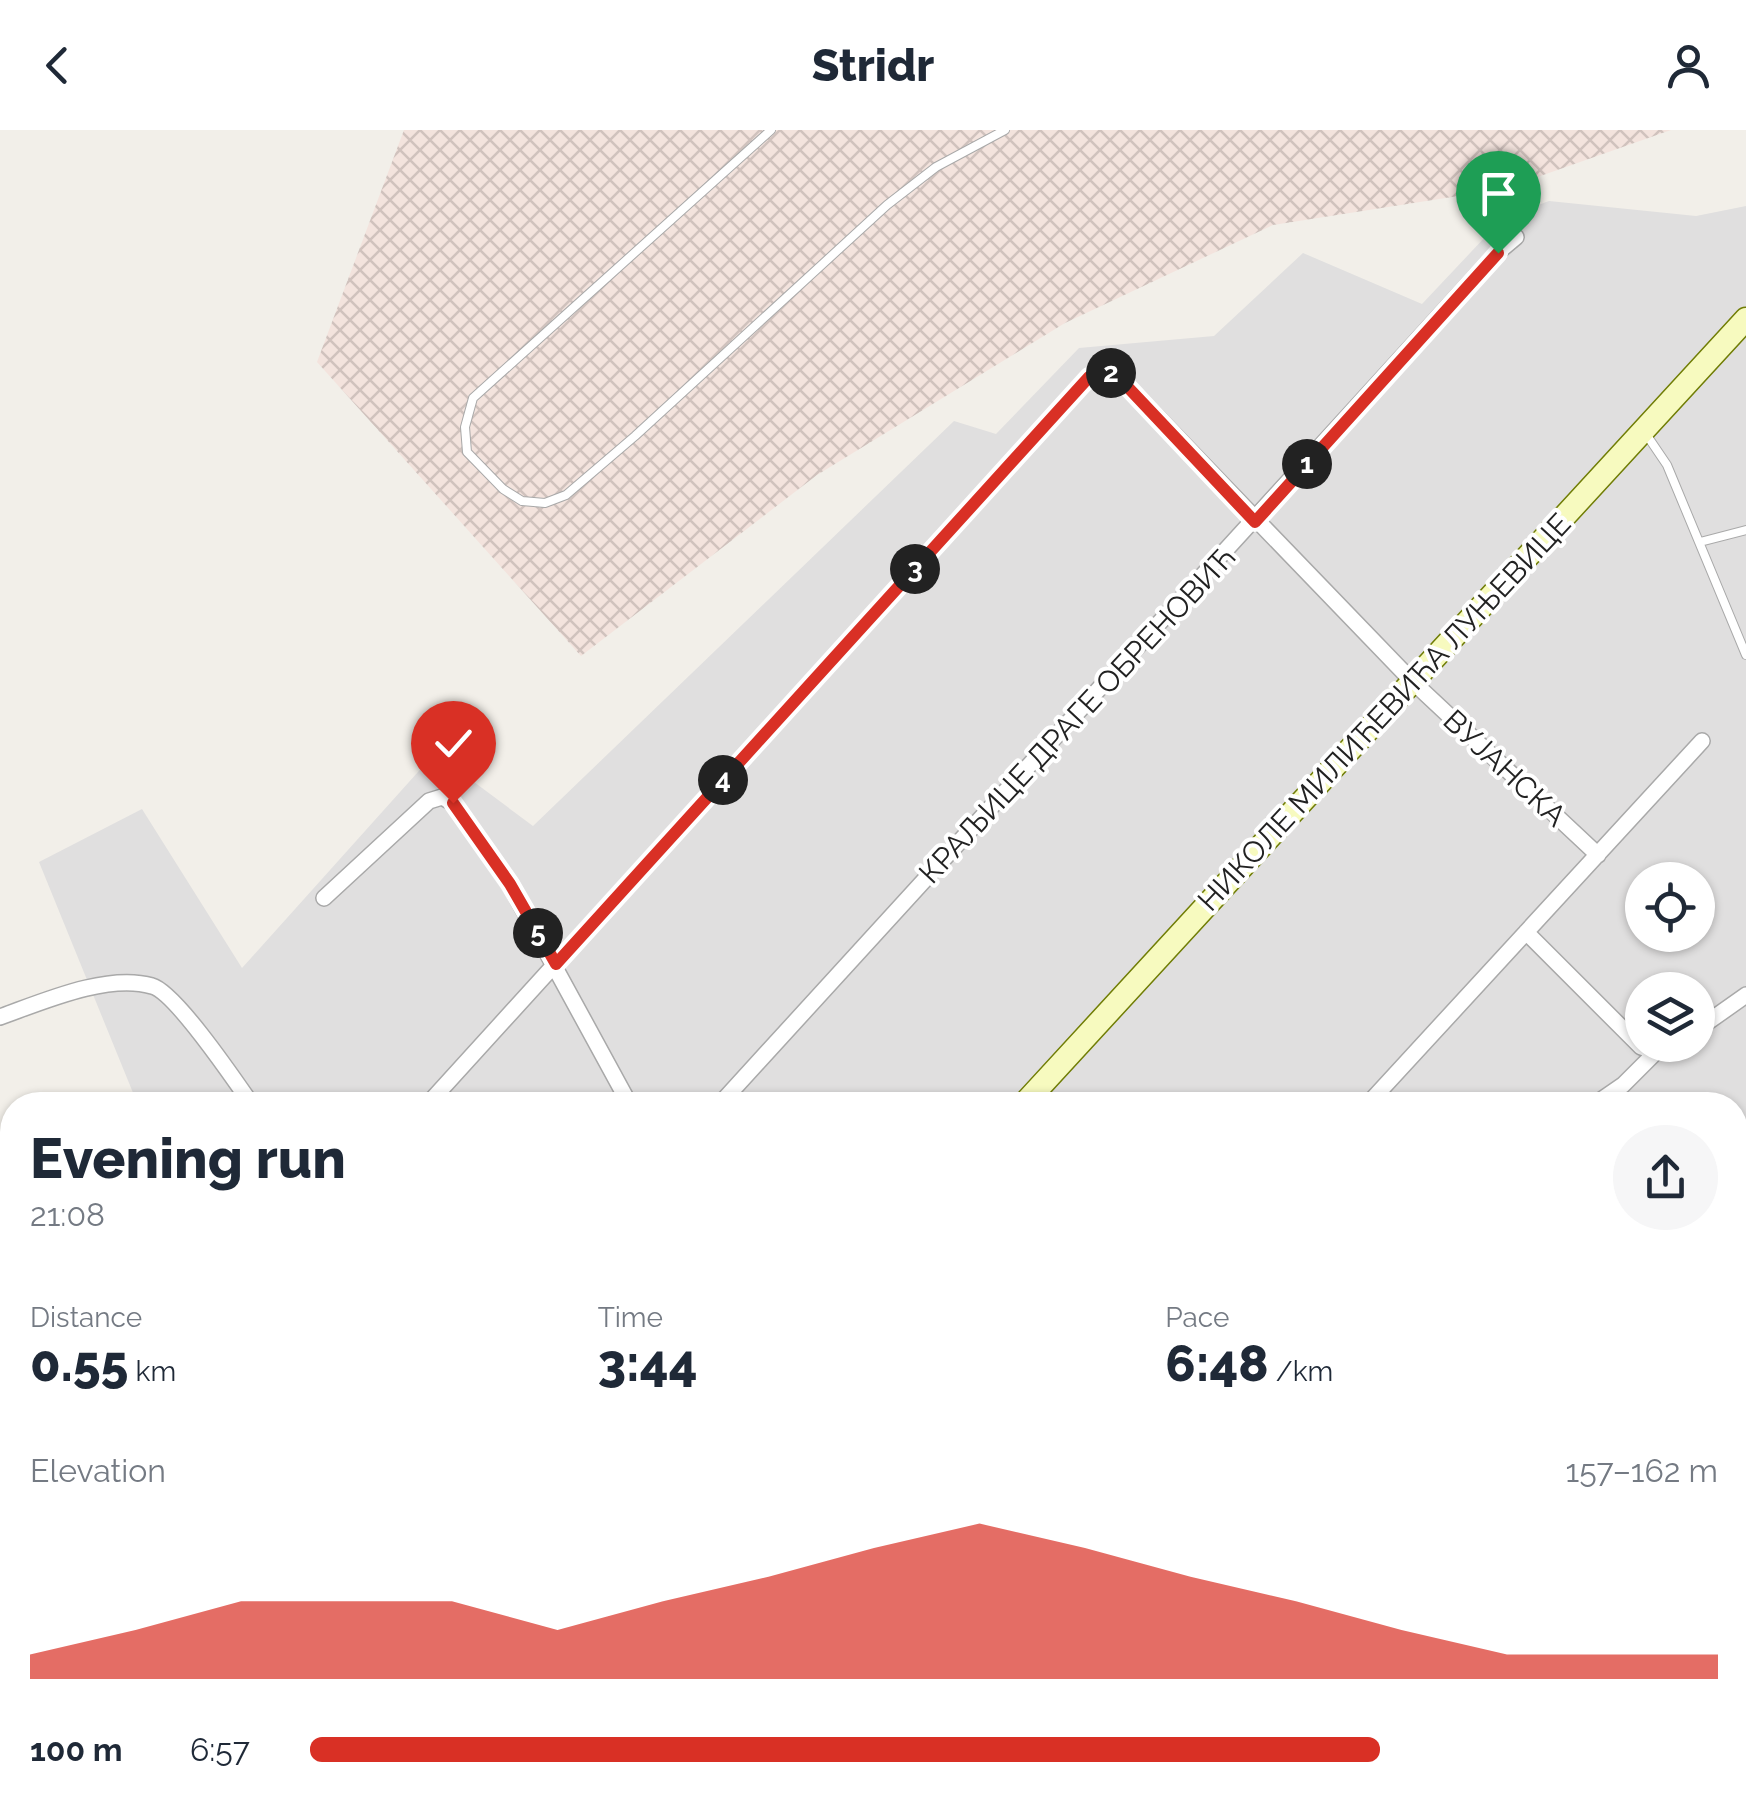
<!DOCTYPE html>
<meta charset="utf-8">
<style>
:root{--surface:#fff;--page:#f6f6f7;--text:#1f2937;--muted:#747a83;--accent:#d93025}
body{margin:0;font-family:Raleway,sans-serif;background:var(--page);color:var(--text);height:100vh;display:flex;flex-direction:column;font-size:38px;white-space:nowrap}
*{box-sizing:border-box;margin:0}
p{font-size:32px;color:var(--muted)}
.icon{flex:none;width:55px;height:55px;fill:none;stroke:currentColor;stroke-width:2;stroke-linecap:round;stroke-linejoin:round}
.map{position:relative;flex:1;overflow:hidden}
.drawer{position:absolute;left:0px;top:962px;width:1748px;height:718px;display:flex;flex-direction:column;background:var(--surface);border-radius:40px 40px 0 0;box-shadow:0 2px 8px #0004}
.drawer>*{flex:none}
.tools{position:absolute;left:1625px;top:732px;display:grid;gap:20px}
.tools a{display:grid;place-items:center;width:90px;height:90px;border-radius:50%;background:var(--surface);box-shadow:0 2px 8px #0004;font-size:50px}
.pin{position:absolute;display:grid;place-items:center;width:85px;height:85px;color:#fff;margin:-102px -42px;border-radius:50% 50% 50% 0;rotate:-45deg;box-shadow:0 0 10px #0007}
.pin .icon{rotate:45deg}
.km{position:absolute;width:50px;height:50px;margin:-25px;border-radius:50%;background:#222;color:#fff;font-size:28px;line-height:50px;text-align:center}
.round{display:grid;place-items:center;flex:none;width:105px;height:105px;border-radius:52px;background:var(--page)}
.overview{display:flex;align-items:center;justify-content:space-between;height:170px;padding:0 30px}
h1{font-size:55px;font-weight:800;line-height:75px}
.figures{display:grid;grid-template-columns:repeat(3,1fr);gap:15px;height:170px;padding:10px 30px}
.figures div{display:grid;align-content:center}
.figures b{font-size:50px;font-weight:800}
.figures small{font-size:28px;font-weight:400}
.figures p{font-size:28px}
.chart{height:280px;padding:20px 30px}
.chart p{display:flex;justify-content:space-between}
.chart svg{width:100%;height:180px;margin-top:10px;fill:var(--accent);opacity:.7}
ul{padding:0 30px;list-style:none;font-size:32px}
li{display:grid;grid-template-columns:160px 120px 1fr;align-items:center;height:75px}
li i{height:25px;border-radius:12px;background:var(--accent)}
header{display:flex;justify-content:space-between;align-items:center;height:130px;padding:0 30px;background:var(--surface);font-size:45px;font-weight:800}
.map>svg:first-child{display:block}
.residential{fill:#e0dfdf;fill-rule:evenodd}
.industrial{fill:#ebdbe8}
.military{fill:url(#military-cross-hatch)}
.pitch{fill:#88e0be}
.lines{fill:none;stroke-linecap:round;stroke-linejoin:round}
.lane-casing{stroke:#a9a9a9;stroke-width:10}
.street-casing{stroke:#a9a9a9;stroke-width:18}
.secondary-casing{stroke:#707d05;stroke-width:25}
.primary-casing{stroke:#a06b00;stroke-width:28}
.lane{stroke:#fff;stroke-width:8}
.street{stroke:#fff;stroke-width:15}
.secondary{stroke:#f7fabf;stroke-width:22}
.primary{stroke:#fcd6a4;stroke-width:25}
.route-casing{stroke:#fff;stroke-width:20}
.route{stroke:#d93025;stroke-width:12}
.labels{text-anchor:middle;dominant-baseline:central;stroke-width:8;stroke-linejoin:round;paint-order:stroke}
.street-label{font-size:30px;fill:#222;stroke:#fff}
</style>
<header><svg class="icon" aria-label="back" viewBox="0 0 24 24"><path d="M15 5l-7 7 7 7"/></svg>Stridr<svg class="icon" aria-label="person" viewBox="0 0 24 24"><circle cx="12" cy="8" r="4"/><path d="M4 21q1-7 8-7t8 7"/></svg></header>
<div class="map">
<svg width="1746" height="1678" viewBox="0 0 1746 1678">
<defs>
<pattern id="military-cross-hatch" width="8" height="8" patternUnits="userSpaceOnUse" patternTransform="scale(2.5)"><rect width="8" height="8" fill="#f3e3dd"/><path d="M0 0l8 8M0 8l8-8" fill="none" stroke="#d0c2bd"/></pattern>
</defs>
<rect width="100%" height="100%" fill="#f2efe9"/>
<path class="residential" d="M1549 71 1696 86 1746 76V1084L1735 1065V975H138L39 732 142 679 242 838 435 623 533 696 954 291 996 304 1079 218 1214 206 1303 123 1422 174 1503 88ZM1642 750H1698V805H1642ZM1642 860H1698V915H1642Z
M0 1488H12V1668H723L711 1678H0Z
M767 1668H913L904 1678H778Z"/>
<path class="industrial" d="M1735 1596 1746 1598V1678H1423V1668H1735Z"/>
<path class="military" d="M404 0H1671L1503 59 1273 95 1065 193 817 345 581 526 317 232Z"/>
<path class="pitch" d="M840 1668H909L899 1678H830Z"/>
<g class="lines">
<defs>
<path id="lane" d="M771 0 473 268 465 297 467 322 503 359 522 371 545 373 566 365 635 306 887 75 936 37 1005 0
M1646 304 1667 335 1746 525
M1700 412 1746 400
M1735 1071 1746 1064
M1744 1502 1746 1501"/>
<path id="street" d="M324 768 429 671 442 667 453 673 510 755 630 975
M1526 802 1641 917 1656 922 1675 915
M0 887C42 872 107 843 152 856 175 862 236 952 252 975
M1698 899 1746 865
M427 975 1089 247 1105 239 1138 267 1412 551 1598 725
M719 975 1497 123 1516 107
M1367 975 1702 611
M1594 975 1623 955 1656 922
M0 1590 12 1602
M84 1668 96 1678
M59 1678 69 1668"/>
<path id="secondary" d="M1023 975 1746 189
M372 1678 382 1668"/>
<path id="primary" d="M1735 1399 1746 1395
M1079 1678 1097 1668"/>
</defs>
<use href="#lane" class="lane-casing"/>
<use href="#street" class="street-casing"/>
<use href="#secondary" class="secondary-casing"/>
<use href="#primary" class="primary-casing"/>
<use href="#lane" class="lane"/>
<use href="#street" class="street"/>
<use href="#secondary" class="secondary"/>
<use href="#primary" class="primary"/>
</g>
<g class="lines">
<defs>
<path id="route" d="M453 673 510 754 556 834 1089 247 1105 239 1122 251 1255 392 1498 123"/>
</defs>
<use href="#route" class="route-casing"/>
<use href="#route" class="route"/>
</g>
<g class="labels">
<g class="street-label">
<text transform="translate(1384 582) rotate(-47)">НИКОЛЕ МИЛИЋЕВИЋА ЛУЊЕВИЦЕ</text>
<text transform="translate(1077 585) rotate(-47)">КРАЉИЦЕ ДРАГЕ ОБРЕНОВИЋ</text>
<text transform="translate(1505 638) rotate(43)">ВУЈАНСКА</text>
</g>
</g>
</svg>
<div class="tools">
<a><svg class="icon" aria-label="locate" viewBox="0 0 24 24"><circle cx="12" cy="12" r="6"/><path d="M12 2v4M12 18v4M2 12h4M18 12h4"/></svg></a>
<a><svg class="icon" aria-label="layers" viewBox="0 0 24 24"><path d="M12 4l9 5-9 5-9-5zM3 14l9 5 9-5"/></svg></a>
</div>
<div class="pin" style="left:1498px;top:123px;background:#1e9e55"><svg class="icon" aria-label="arrive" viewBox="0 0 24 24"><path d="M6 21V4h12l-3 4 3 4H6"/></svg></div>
<div class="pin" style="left:453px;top:673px;background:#d93025"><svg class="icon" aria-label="check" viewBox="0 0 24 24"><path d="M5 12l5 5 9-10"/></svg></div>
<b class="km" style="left:1307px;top:334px">1</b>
<b class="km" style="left:1111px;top:243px">2</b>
<b class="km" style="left:915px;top:439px">3</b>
<b class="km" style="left:723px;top:650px">4</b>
<b class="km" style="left:538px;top:803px">5</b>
<section class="drawer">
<div class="overview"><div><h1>Evening run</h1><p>21:08</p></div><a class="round"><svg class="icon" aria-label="share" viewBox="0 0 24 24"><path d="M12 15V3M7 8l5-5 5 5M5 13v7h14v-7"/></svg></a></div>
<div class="figures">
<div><p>Distance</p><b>0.55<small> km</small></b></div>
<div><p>Time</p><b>3:44</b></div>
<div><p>Pace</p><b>6:48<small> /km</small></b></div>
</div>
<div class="chart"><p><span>Elevation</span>157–162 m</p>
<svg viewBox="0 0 160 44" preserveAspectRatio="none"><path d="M0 44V38L10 32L20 25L30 25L40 25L50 32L60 25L70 19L80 12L90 6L100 12L110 19L120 25L130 32L140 38L150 38L160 38V44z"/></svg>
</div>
<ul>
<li><b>100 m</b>6:57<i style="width:76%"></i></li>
</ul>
</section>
</div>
